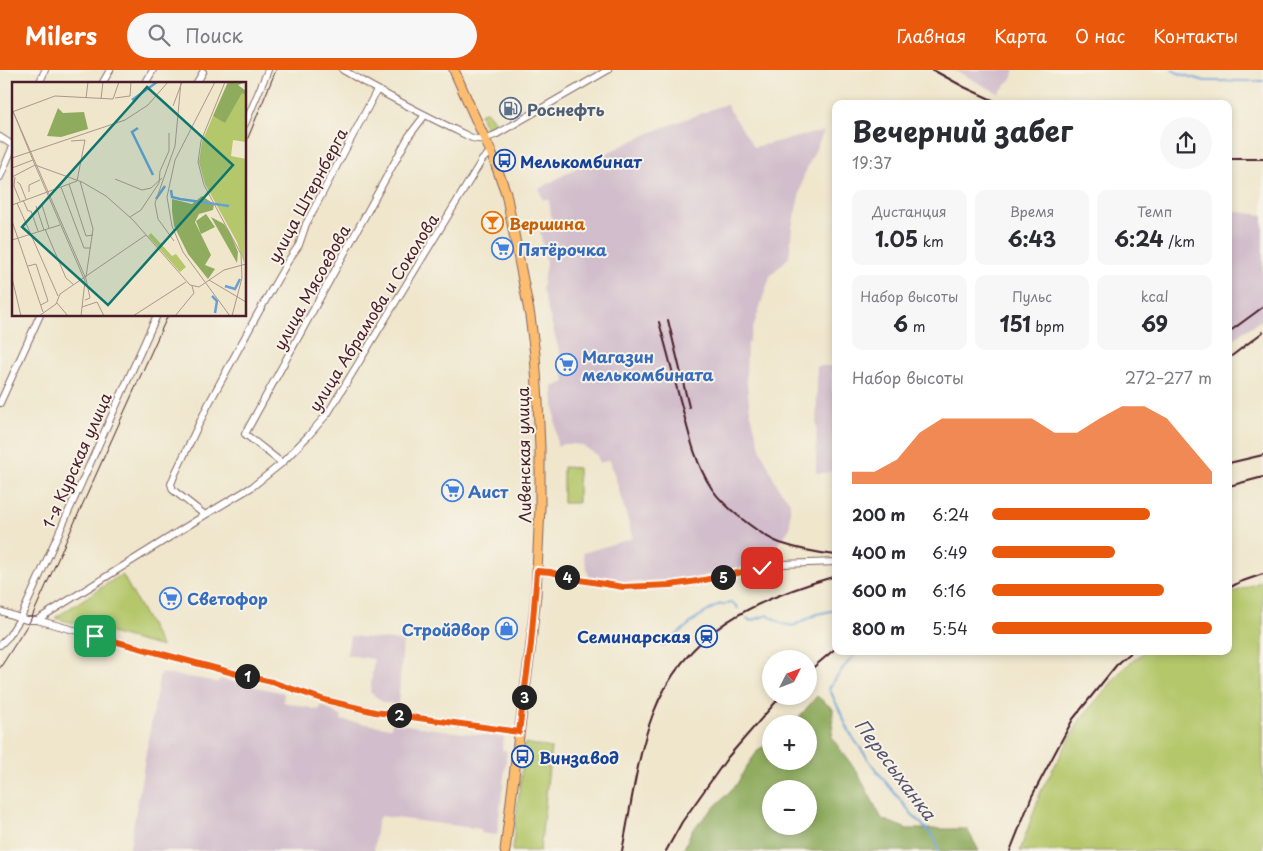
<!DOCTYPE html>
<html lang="ru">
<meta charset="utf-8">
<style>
:root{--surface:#fff;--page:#f7f7f7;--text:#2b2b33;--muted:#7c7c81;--accent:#ea580c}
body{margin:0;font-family:"Playpen Sans",sans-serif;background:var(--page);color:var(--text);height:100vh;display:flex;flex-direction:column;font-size:19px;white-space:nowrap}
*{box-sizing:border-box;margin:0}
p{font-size:16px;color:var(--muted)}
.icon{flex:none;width:28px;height:28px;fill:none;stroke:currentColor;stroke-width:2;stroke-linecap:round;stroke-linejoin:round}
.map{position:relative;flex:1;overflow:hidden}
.drawer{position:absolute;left:832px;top:30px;width:400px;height:555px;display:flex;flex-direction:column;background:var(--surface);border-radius:10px;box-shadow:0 2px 8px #0003}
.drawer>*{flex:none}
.needle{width:32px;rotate:48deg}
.fabs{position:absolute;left:762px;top:580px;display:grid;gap:10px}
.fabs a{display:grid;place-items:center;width:55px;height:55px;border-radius:50%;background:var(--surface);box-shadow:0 2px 8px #0003;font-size:25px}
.pin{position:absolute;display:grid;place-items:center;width:42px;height:42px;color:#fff;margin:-21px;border-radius:10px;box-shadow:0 2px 8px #0006}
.km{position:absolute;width:25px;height:25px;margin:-12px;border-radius:50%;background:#222;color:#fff;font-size:14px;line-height:25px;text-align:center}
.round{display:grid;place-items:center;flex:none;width:52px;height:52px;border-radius:26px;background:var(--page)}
.head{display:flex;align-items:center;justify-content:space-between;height:85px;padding:0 20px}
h1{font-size:28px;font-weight:700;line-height:38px}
.figures{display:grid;grid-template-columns:repeat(3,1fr);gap:8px;height:85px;padding:5px 20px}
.figures div{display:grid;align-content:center;border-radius:10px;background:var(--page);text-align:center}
.figures b{font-size:21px;font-weight:700}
.figures small{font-size:14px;font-weight:400}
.figures p{font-size:14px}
.chart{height:140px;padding:10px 20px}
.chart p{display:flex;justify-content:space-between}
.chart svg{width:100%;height:90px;margin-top:5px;fill:var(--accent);opacity:.7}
ul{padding:0 20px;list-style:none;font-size:16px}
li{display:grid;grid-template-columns:80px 60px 1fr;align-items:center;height:38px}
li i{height:12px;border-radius:6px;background:var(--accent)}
header{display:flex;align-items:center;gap:30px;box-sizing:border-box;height:70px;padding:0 25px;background:var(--accent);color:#fff}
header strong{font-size:24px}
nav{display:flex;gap:28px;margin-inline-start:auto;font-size:18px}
.search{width:350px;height:45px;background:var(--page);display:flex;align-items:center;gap:12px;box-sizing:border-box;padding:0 18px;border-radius:28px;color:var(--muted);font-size:19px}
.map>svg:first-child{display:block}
.industrial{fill:#d1bdcb}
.green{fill:#b4c76a;stroke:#7f734a}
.forest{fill:#8fac5e;stroke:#6c6644;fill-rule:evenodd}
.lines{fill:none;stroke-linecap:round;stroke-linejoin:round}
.stream{stroke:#66a0d5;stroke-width:2}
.minor-casing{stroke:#846563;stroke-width:8}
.major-casing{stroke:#846563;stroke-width:11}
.minor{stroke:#fff;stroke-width:6}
.major{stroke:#fcbd6f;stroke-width:9}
.tram{stroke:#4a1f2b;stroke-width:1}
.rail{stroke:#4a1f2b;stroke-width:2}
.route-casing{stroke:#fff;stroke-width:10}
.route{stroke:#ea580c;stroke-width:6}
.labels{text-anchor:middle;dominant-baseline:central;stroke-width:4;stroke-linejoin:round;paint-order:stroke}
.service-label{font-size:16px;font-weight:bold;fill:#4e5e75;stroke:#f7f3e8;text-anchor:start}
.transit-label{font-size:16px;font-weight:bold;fill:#164399;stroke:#f7f3e8;text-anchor:start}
.street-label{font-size:16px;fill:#4a1f2b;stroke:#f7f3e8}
.food-label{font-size:16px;font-weight:bold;fill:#c56008;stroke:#f7f3e8;text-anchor:start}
.shop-label{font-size:16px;font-weight:bold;fill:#366cbe;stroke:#f7f3e8;text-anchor:start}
.water-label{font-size:18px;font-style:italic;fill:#55536f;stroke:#f7f3e8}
.inset-river{fill:none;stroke:#66a0d5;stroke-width:2.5}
.inset-road{fill:none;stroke:#ad968c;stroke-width:1}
.view{fill:#0f766e;fill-opacity:0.15;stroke:#0f766e;stroke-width:2.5}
.inset-edge{fill:none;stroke:#4a1f2b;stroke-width:2.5}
</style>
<header>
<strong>Milers</strong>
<div class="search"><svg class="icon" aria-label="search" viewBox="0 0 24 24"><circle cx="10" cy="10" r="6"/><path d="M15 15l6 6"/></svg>Поиск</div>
<nav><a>Главная</a><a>Карта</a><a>О нас</a><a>Контакты</a></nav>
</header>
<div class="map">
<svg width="1263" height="781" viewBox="0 0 1263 781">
<rect width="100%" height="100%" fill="#f7f3e8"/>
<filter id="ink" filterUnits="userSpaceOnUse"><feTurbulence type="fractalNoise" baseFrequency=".02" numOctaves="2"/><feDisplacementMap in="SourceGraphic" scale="10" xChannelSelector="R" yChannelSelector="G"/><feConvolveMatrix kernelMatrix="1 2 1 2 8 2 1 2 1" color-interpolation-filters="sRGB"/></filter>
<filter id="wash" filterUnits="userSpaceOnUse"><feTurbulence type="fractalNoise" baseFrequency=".0096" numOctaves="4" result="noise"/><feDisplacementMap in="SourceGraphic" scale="20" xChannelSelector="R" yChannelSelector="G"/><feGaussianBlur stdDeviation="1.12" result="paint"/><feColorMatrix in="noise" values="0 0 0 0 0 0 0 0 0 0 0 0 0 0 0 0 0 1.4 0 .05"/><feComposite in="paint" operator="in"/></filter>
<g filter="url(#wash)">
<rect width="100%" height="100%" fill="#efe6cc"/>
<path class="industrial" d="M954 0H1015L1011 10 998 23Z
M726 34 754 77 824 61 804 105 792 157 789 187 770 206 747 277 746 306 750 341 761 381 778 417 790 432V458L778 475V485L767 484 766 491 701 507 674 511 634 512H616L589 507 583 483 633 468 610 390 599 393 597 385 582 375 569 374H563L557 377 553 317 565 312 560 284 542 219 546 193 540 160 552 152 549 130 542 129 539 119 587 92 652 62Z
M1229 141 1263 145V249L1243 262 1229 273Z
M817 296H832V321H836V363H833L832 401 825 403H816Z
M350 566 403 571 398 634 384 633 370 622 374 589 347 585Z
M160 603 201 609 216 612H218L220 609 284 623 283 632 319 640 322 635 342 647 341 650 391 658 392 653 463 663 504 667 502 680 507 681 497 765 481 763V759L380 746 377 753 374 781H129Z"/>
<path class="green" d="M486 42 490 45 498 56 494 61C484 61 483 52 480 44L481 43Z
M563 397 578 398V433H563Z
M122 504 162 577 55 548Z
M1263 511V781H1020L1041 721 1081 648 1123 599 1145 581H1229V525L1239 520Z
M525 673 551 678 540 781H512Z"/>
<path class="forest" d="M817 626 833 639 832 668 857 702 882 749 907 759H967L979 781H683L692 760 737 714 745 699 759 679 771 673V691H809V654H793ZM771 719H809V756H771Z"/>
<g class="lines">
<path class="stream" d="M1172 0 1183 5 1205 11H1263
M747 548 750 551 768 545 783 554 793 556 817 544 836 540
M662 577 698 547 718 535 733 533 738 538
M858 581 844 597 829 618 851 665 876 700 910 742 935 768 938 781"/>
</g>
</g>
<g filter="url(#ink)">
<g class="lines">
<defs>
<path id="minor" d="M343 0C385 25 428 47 472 68 483 71 487 68 497 64L608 0
M39 14 45 0
M102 14 110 0
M145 14 153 0
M196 14 203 2
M245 54 268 0
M0 67 14 76
M0 107 14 74
M0 333 40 245
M282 393 245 364 409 66 425 45
M205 445 173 420 171 414 175 404 208 335 257 245 288 191 299 175 306 154 377 20
M537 501 551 502 574 509 623 517 671 515 704 510 782 494 836 492
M0 541 26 550H37L237 604 272 612 325 630 375 642 519 662
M37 550 205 445 252 417 282 393 309 365 328 343 482 90 487 85 491 82
M0 575 9 566 21 547 157 245"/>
<path id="major" d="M454 0 472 41 491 82 506 123 530 246 535 285 538 332 540 378V437L536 524 531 574 520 657 505 781"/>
</defs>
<use href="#minor" class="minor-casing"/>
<use href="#major" class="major-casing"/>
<use href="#minor" class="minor"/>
<use href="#major" class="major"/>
<path class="tram" d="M245 75 276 0
M0 598 30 551 168 245"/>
<path class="rail" d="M933 0 964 17 1001 34
M1229 89H1263
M668 250 689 337
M659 252C667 280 674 309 682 337 689 365 696 395 712 419 724 437 760 465 780 473 798 479 818 483 836 485
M1229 262 1263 237
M1229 288 1263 262
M1229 393 1263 385
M1229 416 1263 407
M1229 518 1240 512 1263 504
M809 601 836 578
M622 781C631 737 637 686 653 644 685 560 756 529 836 506
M666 781 682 752 728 687 781 626
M1010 781 1032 726 1073 649 1119 592 1132 581"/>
</g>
</g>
<g class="lines" filter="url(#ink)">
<defs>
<path id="route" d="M95 566 237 604 272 612 325 630 375 642 519 662 531 574 537 501 551 502 574 509 623 517 671 515 704 510 762 498"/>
</defs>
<use href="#route" class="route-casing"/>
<use href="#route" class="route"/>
</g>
<defs>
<symbol id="fuel-ring" viewBox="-11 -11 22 22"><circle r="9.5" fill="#f7f3e8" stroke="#5c6f8a" stroke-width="1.5"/><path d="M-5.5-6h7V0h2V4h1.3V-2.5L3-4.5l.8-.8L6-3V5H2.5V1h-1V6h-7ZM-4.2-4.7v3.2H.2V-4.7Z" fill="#5c6f8a"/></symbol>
<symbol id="bus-ring" viewBox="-11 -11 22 22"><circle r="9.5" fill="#f7f3e8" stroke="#1a4fb4" stroke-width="1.5"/><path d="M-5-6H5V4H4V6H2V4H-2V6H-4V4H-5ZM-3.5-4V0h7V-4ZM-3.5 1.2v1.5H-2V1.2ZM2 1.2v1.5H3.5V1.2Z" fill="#1a4fb4"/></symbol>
<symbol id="bar-ring" viewBox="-11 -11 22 22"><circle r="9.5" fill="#f7f3e8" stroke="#e8710a" stroke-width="1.5"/><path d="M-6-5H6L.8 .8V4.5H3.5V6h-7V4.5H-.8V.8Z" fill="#e8710a"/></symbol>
<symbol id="supermarket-ring" viewBox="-11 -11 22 22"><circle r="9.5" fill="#f7f3e8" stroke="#3f7fe0" stroke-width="1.5"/><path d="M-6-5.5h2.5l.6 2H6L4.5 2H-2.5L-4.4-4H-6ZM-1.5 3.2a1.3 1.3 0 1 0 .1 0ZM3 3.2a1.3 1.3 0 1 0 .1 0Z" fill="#3f7fe0"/></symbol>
<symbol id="shop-ring" viewBox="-11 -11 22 22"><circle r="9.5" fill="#f7f3e8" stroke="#3f7fe0" stroke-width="1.5"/><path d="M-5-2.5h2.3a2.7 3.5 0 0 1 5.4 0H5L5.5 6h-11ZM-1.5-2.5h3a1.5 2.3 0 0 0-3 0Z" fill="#3f7fe0"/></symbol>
<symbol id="station-ring" viewBox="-11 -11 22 22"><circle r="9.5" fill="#f7f3e8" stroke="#1a4fb4" stroke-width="1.5"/><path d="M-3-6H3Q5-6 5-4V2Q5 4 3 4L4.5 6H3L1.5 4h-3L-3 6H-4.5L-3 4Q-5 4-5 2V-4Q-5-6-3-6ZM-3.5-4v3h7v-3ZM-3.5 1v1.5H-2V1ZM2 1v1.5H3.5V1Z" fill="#1a4fb4"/></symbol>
</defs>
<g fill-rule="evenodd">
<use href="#fuel-ring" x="498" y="26" width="25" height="25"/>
<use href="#bus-ring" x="492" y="78" width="25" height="25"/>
<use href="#bar-ring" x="480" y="140" width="25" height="25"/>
<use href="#supermarket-ring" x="490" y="166" width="25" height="25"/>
<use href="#supermarket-ring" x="554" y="282" width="25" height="25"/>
<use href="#supermarket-ring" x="440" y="408" width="25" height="25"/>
<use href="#supermarket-ring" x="158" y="516" width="25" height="25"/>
<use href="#shop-ring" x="494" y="546" width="25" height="25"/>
<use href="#station-ring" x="694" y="554" width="25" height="25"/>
<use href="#bus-ring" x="510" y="674" width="25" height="25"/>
</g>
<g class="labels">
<g class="service-label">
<text x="527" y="39">Роснефть</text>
</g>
<g class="transit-label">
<text x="520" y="91">Мелькомбинат</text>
<text x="691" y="566" text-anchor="end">Семинарская</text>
<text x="539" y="687">Винзавод</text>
</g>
<g class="street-label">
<text transform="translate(307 125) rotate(-62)">улица Штернберга</text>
<text transform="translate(311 217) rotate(-61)">улица Мясоедова</text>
<text transform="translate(373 242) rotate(-58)">улица Абрамова и Соколова</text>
<text transform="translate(523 385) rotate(-91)">Ливенская улица</text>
<text transform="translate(76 390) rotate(-66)">1-я Курская улица</text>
</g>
<g class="food-label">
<text x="509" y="153">Вершина</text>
</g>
<g class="shop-label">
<text x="518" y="179">Пятёрочка</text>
<text x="582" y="286">Магазин<tspan x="582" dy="18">мелькомбината</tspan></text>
<text x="468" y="421">Аист</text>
<text x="187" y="528">Светофор</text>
<text x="490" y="559" text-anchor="end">Стройдвор</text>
</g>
<g class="water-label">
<text transform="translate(896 699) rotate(53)">Пересыханка</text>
</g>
</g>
<g transform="translate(12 12)">
<rect width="234" height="234" fill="#efe6cc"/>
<path d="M230 10 234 13V60L221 58 219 74 234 77 232 181 225 160 193 102 187 80 190 60 201 34 213 40ZM139 151 160 174 164 172 174 185 168 190 136 154Z" fill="#b4c76a"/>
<path d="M216 0H234L226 3 234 9V13L230 11 213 41 201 34ZM46 26 51 31 72 30 76 47 49 55 35 54ZM190 114 202 122 201 128 187 132 183 140 199 173 193 183 203 187 196 197 176 172 162 144 160 129V117L180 122ZM194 132 203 145 189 152 184 139ZM199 135 212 142 218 151 226 170 225 181Z" fill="#8fac5e"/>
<path class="inset-river" d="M120 18 145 0M126 46 120 50 141 93M159 108 160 115 168 117 217 124M144 117 153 104M213 204 223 207 228 197M200 214 205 219 203 231"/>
<path class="inset-road" d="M203 0 163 78 155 115 160 144 171 170 218 234M213 0 189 59 186 80 192 103 229 172 230 196 220 234M74 16 76 0M103 16 118 14 119 0M89 17 91 0M161 24 170 0M0 27 23 83 70 100 94 114 121 138 178 203 187 205 212 188 234 182M0 27 74 197 78 216 73 218M0 30 43 14 101 17 107 0M0 76 113 38 136 23 156 0M0 86 21 78M0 95 23 83 73 199 69 234M3 95 2 104 8 119M103 97 130 108 139 106 150 96M68 99 81 147 74 195M5 100 8 102 14 117M57 102 74 154 81 153M49 105 72 166H79M17 110V103L28 98M11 118 16 129H19L26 149M5 121 46 214M0 123 65 99 73 58 59 59M30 123 37 146M24 124 32 148M118 135 129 128 147 101 148 89 157 69V51M0 139 31 230M33 147 54 196 62 203M0 158 48 143M162 159 146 137 143 121 163 64 169 0M16 184 24 182 36 219 29 223M0 196 9 234M197 198 234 220M45 221 56 234M70 225 85 220 92 234M27 234 44 222 48 212 134 153M121 234 174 200M163 234 182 211 180 204"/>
<path class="view" d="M135 5 221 83 96 223 10 145Z"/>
<rect width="234" height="234" class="inset-edge"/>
</g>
</svg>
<div class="fabs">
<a><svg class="needle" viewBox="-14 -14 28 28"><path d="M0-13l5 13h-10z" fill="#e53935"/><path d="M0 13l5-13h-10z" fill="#7c7c81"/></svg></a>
<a>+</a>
<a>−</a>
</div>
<div class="pin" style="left:95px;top:566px;background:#1e9e55"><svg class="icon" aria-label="arrive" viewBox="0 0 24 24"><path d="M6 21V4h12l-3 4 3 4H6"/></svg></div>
<div class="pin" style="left:762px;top:498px;background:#d93025"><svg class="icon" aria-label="check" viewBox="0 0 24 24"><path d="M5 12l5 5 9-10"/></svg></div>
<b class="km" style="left:247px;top:606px">1</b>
<b class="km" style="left:399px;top:645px">2</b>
<b class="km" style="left:524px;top:627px">3</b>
<b class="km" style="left:567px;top:507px">4</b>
<b class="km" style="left:723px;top:507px">5</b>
<section class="drawer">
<div class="head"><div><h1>Вечерний забег</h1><p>19:37</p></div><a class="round"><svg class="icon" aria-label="share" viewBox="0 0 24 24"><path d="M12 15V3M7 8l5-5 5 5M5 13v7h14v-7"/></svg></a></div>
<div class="figures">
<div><p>Дистанция</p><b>1.05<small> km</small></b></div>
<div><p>Время</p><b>6:43</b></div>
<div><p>Темп</p><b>6:24<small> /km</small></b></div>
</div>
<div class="figures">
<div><p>Набор высоты</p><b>6<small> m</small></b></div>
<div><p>Пульс</p><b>151<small> bpm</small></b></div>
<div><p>kcal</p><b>69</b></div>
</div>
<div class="chart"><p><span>Набор высоты</span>272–277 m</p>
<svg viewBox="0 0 160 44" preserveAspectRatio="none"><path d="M0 44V38L10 38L20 32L30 19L40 12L50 12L60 12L70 12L80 12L90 19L100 19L110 12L120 6L130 6L140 12L150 25L160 38V44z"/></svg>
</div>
<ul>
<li><b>200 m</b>6:24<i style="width:72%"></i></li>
<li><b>400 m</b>6:49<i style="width:56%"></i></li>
<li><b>600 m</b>6:16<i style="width:78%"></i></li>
<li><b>800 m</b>5:54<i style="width:100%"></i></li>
</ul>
</section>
</div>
